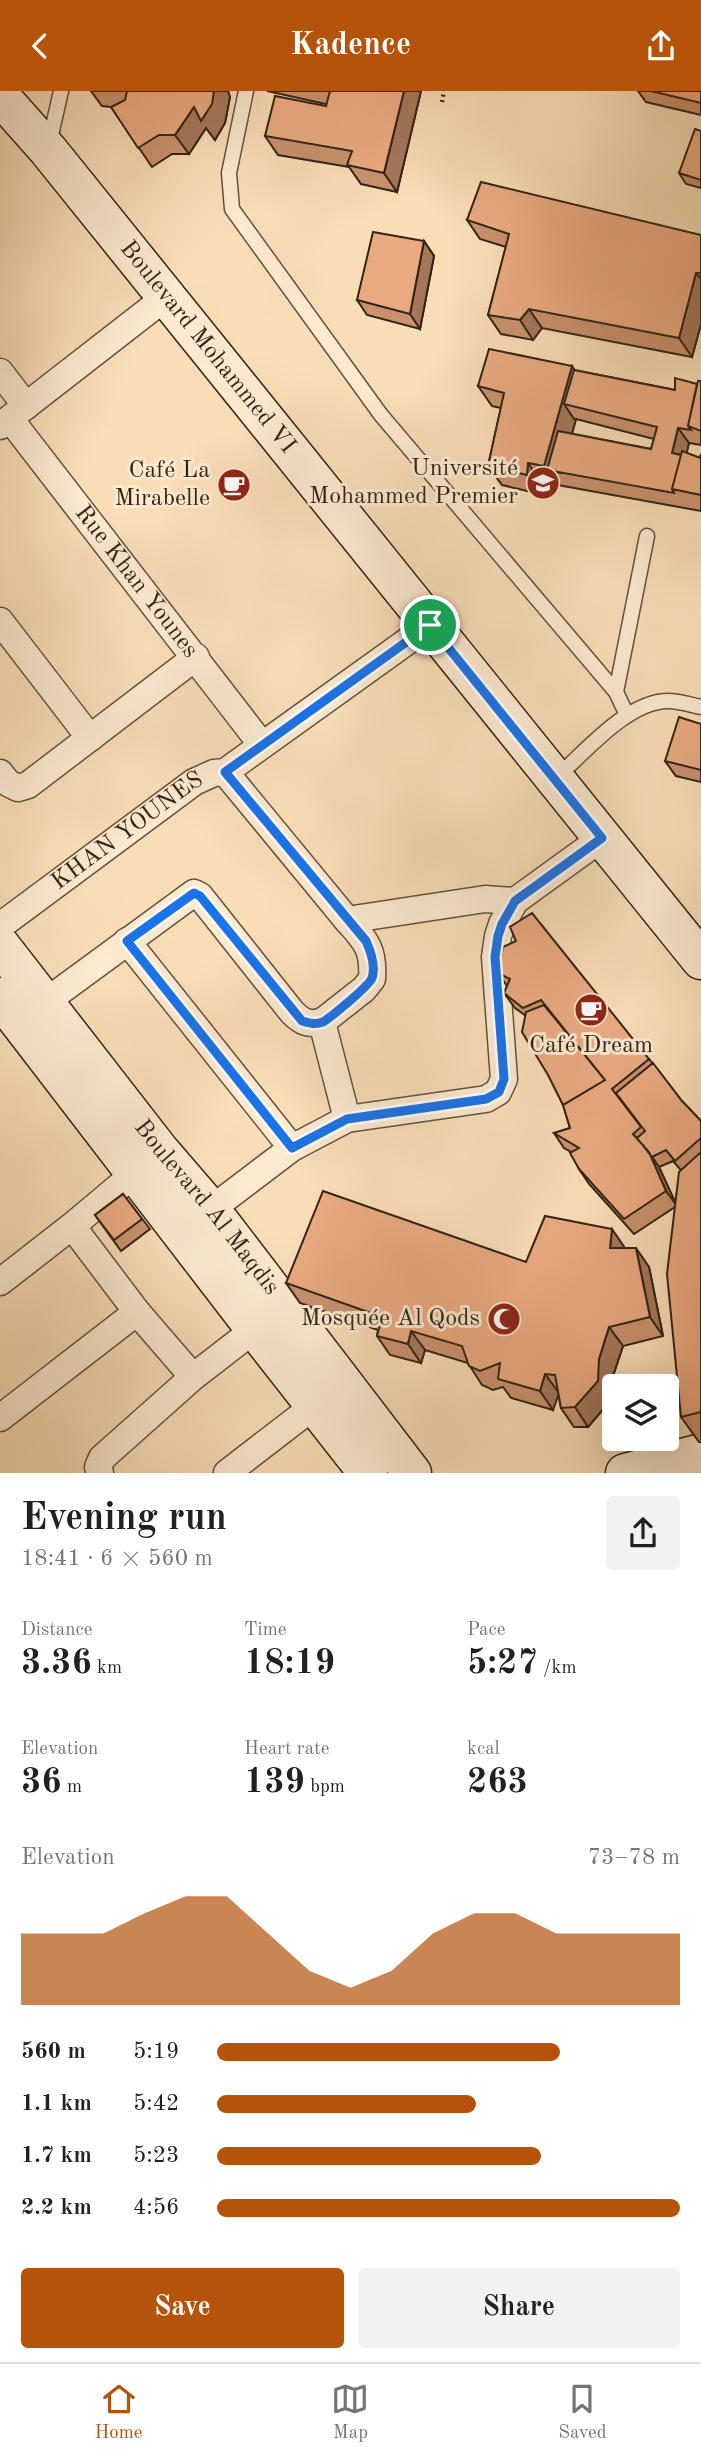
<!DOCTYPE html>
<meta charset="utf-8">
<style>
:root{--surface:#fff;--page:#f2f2f2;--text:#202124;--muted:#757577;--line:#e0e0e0;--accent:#b45309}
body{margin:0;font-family:"Old Standard TT",serif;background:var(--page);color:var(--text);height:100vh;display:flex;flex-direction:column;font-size:26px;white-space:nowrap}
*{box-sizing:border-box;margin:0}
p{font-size:23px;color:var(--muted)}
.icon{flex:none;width:38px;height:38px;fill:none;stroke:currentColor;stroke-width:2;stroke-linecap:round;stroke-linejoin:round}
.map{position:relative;height:1382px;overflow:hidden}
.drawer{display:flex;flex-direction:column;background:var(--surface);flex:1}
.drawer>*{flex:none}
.controls{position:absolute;left:602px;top:1283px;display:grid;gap:14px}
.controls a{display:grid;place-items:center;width:77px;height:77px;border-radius:7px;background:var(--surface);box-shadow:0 7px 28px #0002;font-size:35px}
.pin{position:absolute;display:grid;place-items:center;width:60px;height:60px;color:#fff;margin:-30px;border:4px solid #fff;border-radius:50%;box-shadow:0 2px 7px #0007}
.round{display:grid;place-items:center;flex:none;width:74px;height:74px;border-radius:7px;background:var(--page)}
.head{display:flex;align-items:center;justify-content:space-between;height:119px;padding:0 21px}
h1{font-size:38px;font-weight:700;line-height:52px}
.figures{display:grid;grid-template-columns:repeat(3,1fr);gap:10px;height:119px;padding:7px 21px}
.figures div{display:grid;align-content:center}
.figures b{font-size:35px;font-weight:700}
.figures small{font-size:19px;font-weight:400}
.figures p{font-size:19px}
.chart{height:196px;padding:14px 21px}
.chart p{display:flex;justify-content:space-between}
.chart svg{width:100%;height:126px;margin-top:7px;fill:var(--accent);opacity:.7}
.action{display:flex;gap:14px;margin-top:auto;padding:14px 21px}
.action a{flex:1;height:80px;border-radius:7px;background:var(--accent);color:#fff;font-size:28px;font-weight:700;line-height:80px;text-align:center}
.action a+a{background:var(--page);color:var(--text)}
ul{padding:0 21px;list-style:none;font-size:23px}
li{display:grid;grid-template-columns:112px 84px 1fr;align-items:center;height:52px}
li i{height:18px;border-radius:9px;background:var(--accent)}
header{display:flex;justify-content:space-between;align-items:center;height:91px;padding:0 21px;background:var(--accent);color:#fff;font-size:32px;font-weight:700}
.tabs{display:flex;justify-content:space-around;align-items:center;height:98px;border-top:2px solid var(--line);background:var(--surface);font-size:19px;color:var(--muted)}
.tabs a{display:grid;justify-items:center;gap:4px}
.tabs .on{color:var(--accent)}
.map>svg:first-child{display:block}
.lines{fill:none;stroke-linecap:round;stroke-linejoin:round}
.lane-casing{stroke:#64523e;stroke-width:17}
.street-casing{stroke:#64523e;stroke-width:29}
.secondary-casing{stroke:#332315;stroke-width:41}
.path{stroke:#332315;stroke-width:4.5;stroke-dasharray:2 3.5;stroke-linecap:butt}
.lane{stroke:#fbe9d0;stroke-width:14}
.street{stroke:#fbe9d0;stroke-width:26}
.secondary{stroke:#fbe9d0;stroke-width:38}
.wall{fill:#c9926f;stroke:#332315;stroke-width:2;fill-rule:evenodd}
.shaded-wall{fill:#a4775a;stroke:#332315;stroke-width:2}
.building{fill:#eaaa81;stroke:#332315;stroke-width:2}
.route-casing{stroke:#fff;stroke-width:14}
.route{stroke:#1a73e8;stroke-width:9}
.labels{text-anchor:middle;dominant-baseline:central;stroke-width:6;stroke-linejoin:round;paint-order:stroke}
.street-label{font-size:24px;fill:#332315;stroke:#fbe9d0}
.poi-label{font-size:24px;fill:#332315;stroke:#fbe9d0;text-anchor:end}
</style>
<header><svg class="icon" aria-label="back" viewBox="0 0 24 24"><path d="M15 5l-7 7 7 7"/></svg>Kadence<svg class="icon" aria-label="share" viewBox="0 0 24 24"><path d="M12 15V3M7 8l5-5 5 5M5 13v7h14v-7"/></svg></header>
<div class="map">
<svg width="701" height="1382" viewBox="0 0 701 1382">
<rect width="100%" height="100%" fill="#f9ddb7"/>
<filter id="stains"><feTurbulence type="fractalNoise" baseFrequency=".00286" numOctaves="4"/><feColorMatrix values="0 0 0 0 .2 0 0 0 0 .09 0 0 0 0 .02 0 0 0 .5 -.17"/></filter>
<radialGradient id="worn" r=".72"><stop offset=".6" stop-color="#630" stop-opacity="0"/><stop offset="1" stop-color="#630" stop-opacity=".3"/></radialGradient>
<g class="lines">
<defs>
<path id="lane" d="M246 0 229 82 232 118 381 324 616 601 627 624
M49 53 61 0
M616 601 647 445
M556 687C585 661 628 610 668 610 679 610 691 614 701 616"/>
<g id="street">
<path d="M0 281 26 315"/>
<path id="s1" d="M10 328 262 654"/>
<path d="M0 335 166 206"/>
<path d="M0 530 90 647"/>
<path d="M225 681 347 829 485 808 515 810"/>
<path d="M0 682 8 692 18 697 28 694 196 566"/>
<path id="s2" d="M0 835 194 691 214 682 225 681 430 534"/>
<path d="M127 850 292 1057"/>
<path d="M44 912 194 802 200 805 292 921C302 931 308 934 322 931L347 1028"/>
<path d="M322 931 364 898 372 888C374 858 366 850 347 829"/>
<path d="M197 1129 292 1057 347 1028 486 1008 498 1001 504 988 495 866 498 845 502 833 515 810 602 747"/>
<path d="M72 1135 137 1221 193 1286"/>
<path d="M0 1191 72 1135 146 1073"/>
<path d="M0 1327 137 1221"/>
<path d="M100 1382 98 1376 102 1367 193 1286 255 1238"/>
<path d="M227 1382 327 1305"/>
</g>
<g id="secondary">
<path id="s3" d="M0 5 48 59 701 869"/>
<path id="s4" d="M0 854 160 1060 210 1118 412 1382"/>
<path d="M0 906 255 1238 368 1382"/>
<path d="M625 1382 701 1362"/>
</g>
</defs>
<use href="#lane" class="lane-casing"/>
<use href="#street" class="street-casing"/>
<use href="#secondary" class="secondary-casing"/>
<path class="path" d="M442 11 444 0"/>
<use href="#lane" class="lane"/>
<use href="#street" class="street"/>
<use href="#secondary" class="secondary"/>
</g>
<path class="wall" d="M91 0H228L230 6 225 32 215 49 206 37 189 63H172L152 76 111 16 102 15Z
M267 0H421L397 101 361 93 349 76 278 64 265 45 326 15V13Z
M638 0H701V24L646 11Z
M701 40V97L686 93 679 82Z
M467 129 701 144V233L692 266 542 237 533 249 501 243 488 224 506 156 480 148Z
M424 150 434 165 420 238 367 224 357 209Z
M572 275 574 279 675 299 697 293 701 290V354L689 352 686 362 700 367 701 363V420L541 391 540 403 502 394 488 375 501 317 492 315 478 295ZM576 328 654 348 651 358 572 343Z
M701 633V691L676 685 665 670Z
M503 856 649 968 682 1010 701 1030V1351H699L681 1326 675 1116 634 1143 589 1093 579 1078 571 1061 564 1057 554 1042 570 1037 563 1014 526 925 515 917 504 902 507 895 498 882ZM673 1070 681 1079 675 1112 659 1076Z
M123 1103 150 1138 121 1160 95 1124Z
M625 1157 649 1176 663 1245 623 1255 612 1288 611 1309 588 1336H574L561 1317 558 1302 553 1319 511 1307 503 1296 493 1299 482 1294 468 1272 425 1259 421 1272 390 1264 377 1245 378 1239 300 1212 286 1192 526 1171Z"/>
<path class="shaded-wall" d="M214 0H228L230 6 225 32 215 49 206 37 189 63 175 44 194 16Z
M404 0H421L397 101 384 82Z
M424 150 434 165 420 238 410 223Z
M696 182 701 188V233L692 266 679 247Z
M529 218 542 237 533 249 520 229Z
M572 275 585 294 564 313 574 328H576L561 382 547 379 544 375Z
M678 337 689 352 686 365 672 362Z
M528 372 541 391 540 403 527 384Z
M649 1061 659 1076 677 1115 666 1100Z
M612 1138 625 1157H610Z
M636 1157 649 1176 663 1245 650 1226Z
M609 1236 623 1255 612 1288 611 1309 588 1336 575 1316 599 1268Z
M411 1240 425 1259 421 1272 408 1253Z
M545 1283 559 1302 553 1319 540 1300Z"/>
<path class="building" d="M127 0H214L212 13 201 30 194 16 175 44H159L138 57 111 16 125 9Z
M330 0H404L384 82 347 74 352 60 265 45 275 5 326 15Z
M651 0H701V12Z
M695 38 701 40V89L679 82Z
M481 91 701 144V182H696L679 247 529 218 520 229 488 224 509 143 467 129Z
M373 141 424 150 410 223 357 209Z
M489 258 572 275 544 375 528 372 527 384 488 375 504 302 478 295Z
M574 279 675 299V287L697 293 688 335 691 339 678 337 672 362 681 364 672 398 674 402 547 379 558 340 651 358 657 336 564 313Z
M698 290H701V340L688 335Z
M682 360 700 367 701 363V404L672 398Z
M679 626 701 633V679L665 670Z
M532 822 649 968 612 998 641 1036 633 1043 649 1061 666 1100 624 1128 579 1078 570 1062 579 1057 554 1042 570 1037 563 1014 605 989 541 909 523 917 504 902 510 888 498 882 503 856 516 850 510 836Z
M544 914 605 989 563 1014 548 984 522 941 526 921Z
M653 972 682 1010 701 1030V1047L675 1070 666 1059 652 1066 637 1047 645 1040 616 1002Z
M701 1061V1321L681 1326 667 1183 679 1081Z
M323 1100 526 1171 545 1125 612 1138 610 1157H636L650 1226 609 1236 599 1268 598 1290 575 1316 561 1317 555 1284 545 1283 540 1300 498 1288 500 1272 480 1280 469 1275 462 1255 411 1240 408 1253 377 1245 382 1226 286 1192Z
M123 1103 142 1128 114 1149 95 1124Z"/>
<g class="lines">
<defs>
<path id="route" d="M430 534 602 747 515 810 502 833 498 845 495 866 504 988 499 1001 486 1008 347 1028 292 1057 127 850 194 802 200 805 302 930C309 932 315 934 323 931 331 926 369 895 372 887 376 875 371 861 366 850L225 681Z"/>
</defs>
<use href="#route" class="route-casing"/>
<use href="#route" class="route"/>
</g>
<defs>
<symbol id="university-disc" viewBox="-11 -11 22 22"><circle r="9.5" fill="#8f2418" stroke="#fbe9d0"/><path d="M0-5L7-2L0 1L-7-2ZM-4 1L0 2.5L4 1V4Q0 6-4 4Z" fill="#fff"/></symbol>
<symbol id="cafe-disc" viewBox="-11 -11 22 22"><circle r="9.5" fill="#8f2418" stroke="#fbe9d0"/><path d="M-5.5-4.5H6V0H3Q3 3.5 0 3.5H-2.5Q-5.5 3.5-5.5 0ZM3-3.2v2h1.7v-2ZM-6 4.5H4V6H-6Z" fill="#fff"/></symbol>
<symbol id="mosque-disc" viewBox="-11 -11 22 22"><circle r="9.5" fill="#8f2418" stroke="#fbe9d0"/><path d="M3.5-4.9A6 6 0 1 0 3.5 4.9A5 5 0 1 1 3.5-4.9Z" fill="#fff"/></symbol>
</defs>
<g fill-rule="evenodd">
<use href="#university-disc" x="524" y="373" width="38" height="38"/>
<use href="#cafe-disc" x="215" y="375" width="38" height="38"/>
<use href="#cafe-disc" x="572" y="900" width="38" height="38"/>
<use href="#mosque-disc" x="485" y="1209" width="38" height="38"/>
</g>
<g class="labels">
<g class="street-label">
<text stroke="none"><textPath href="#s3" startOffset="326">Boulevard Mohammed VI</textPath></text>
<text stroke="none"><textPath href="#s1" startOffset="206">Rue Khan Younes</textPath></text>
<text stroke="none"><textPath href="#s2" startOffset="159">KHAN YOUNES</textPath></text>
<text stroke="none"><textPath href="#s4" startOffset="334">Boulevard Al Maqdis</textPath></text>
</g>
<g class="poi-label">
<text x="518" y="378">Université<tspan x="518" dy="28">Mohammed Premier</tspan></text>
<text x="210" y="380">Café La<tspan x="210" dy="28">Mirabelle</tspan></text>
<text x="591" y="955" text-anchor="middle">Café Dream</text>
<text x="480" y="1228">Mosquée Al Qods</text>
</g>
</g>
<rect width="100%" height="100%" filter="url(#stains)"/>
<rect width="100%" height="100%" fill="url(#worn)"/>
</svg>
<div class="controls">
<a><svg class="icon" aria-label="layers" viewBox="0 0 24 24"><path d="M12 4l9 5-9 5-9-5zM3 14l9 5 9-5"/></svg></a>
</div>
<div class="pin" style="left:430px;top:534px;background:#1e9e55"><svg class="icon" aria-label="arrive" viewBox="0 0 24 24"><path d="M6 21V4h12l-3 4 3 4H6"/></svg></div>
</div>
<section class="drawer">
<div class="head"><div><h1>Evening run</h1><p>18:41 · 6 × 560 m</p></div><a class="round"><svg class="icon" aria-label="share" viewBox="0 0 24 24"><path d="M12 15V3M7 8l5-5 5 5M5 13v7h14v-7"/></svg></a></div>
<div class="figures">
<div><p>Distance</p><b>3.36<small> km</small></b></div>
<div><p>Time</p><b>18:19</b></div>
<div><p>Pace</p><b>5:27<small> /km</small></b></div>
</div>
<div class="figures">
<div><p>Elevation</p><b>36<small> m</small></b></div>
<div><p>Heart rate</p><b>139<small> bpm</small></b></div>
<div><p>kcal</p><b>263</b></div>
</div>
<div class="chart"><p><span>Elevation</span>73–78 m</p>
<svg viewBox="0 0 160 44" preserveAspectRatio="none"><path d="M0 44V19L10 19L20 19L30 12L40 6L50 6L60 19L70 32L80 38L90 32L100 19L110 12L120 12L130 19L140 19L150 19L160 19V44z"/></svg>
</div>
<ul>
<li><b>560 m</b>5:19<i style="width:74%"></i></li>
<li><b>1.1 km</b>5:42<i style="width:56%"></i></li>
<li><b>1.7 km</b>5:23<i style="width:70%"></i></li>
<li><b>2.2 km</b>4:56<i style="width:100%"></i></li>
</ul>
<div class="action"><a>Save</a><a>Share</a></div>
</section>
<nav class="tabs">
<a class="on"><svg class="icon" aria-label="home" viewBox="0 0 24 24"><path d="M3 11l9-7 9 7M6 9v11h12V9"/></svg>Home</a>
<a><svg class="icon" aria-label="map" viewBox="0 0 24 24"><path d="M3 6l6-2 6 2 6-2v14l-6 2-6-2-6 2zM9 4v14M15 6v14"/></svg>Map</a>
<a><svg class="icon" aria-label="saved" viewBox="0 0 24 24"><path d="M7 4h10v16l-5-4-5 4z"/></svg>Saved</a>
</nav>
